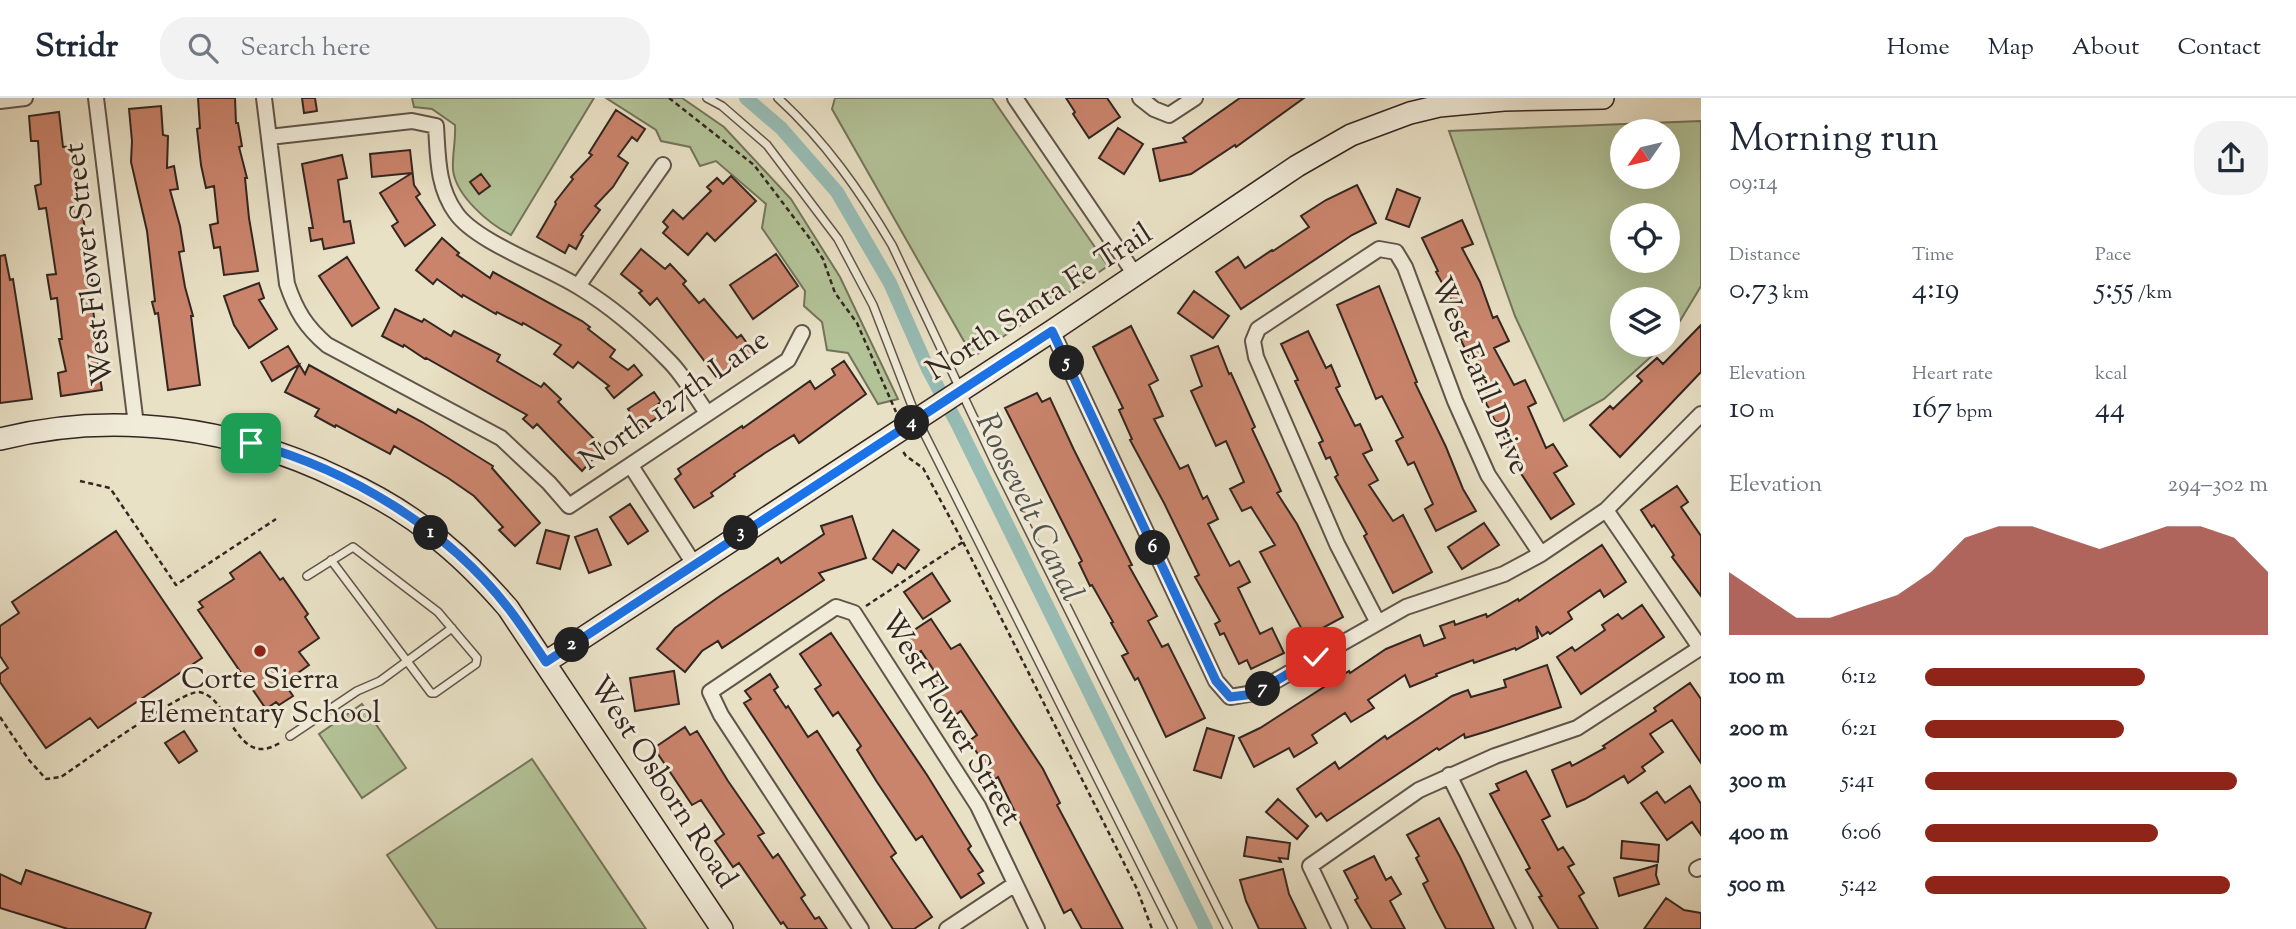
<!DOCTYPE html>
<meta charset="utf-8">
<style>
:root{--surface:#fff;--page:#f2f2f3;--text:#1f2937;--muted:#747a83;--line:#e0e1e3;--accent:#8f2418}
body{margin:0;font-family:"Sorts Mill Goudy",serif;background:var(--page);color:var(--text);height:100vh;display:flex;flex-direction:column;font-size:26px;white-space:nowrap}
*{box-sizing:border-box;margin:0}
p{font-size:23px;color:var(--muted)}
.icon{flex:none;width:38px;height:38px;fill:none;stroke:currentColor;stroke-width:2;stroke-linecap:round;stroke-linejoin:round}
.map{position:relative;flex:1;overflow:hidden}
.details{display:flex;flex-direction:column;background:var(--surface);width:595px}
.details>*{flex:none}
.needle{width:46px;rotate:236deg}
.buttons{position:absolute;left:1610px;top:21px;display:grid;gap:14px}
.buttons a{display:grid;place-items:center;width:70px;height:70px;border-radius:50%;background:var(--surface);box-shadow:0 7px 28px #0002;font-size:35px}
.pin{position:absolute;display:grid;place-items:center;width:60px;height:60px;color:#fff;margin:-30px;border-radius:14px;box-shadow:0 4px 10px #0006}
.km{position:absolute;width:35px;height:35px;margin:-18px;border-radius:50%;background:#222;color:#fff;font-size:19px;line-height:35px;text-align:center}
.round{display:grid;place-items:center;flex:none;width:74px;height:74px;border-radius:28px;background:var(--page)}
.headline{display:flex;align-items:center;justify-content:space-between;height:119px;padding:0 28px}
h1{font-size:38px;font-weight:600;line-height:52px}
.stats{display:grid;grid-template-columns:repeat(3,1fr);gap:10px;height:119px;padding:7px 28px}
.stats div{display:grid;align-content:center}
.stats b{font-size:30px;font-weight:600}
.stats small{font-size:19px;font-weight:400}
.stats p{font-size:19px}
.chart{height:196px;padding:14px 28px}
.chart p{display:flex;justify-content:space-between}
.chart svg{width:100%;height:126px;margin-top:7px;fill:var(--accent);opacity:.7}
ul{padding:0 28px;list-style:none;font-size:23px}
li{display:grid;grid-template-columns:112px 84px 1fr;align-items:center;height:52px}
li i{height:18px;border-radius:9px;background:var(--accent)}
header{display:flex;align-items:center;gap:42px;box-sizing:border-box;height:98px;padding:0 35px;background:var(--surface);border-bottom:2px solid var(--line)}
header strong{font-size:33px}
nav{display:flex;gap:38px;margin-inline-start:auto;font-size:24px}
.search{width:490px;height:63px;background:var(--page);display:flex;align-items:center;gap:18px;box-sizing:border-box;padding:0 24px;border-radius:28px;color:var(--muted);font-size:26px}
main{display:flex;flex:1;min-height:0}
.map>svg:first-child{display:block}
.green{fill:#b3c398;stroke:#74745c;stroke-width:2;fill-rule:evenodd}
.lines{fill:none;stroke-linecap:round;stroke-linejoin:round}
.canal{stroke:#97bdb6;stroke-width:14}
.building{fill:#ca846c;stroke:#342621;stroke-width:2}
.lane-casing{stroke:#61554a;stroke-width:10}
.street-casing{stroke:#61554a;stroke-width:18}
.secondary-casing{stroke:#342621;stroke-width:24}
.path{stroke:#342621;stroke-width:2.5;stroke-dasharray:5 3.5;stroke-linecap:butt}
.lane{stroke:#f1ecda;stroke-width:7}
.street{stroke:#f1ecda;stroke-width:14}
.secondary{stroke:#f1ecda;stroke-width:21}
.route-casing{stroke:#fff;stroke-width:14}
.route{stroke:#1a73e8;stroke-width:9}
.poi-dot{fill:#8f2418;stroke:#f1ecda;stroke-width:2.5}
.labels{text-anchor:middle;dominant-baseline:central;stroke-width:6;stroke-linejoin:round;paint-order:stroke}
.street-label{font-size:30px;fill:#342621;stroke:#f1ecda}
.poi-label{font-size:30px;fill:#342621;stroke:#f1ecda}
.water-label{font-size:32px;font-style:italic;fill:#52534e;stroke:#f1ecda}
</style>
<header>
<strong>Stridr</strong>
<div class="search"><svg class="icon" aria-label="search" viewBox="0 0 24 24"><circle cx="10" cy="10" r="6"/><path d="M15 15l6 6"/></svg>Search here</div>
<nav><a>Home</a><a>Map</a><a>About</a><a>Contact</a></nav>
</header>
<main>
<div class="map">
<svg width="1701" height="831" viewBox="0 0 1701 831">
<rect width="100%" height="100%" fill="#e9e1c6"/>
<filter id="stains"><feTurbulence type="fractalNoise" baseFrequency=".00286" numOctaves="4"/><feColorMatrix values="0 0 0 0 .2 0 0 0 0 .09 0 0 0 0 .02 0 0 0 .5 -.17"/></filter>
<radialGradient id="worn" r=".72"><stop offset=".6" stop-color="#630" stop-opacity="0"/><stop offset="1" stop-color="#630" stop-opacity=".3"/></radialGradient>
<path class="green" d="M412 0H594L511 137C489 126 456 98 453 72 452 57 456 42 455 27L432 11 414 9Z
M606 0H682L724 29 791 101 840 179 898 301 878 306 848 255 827 252 822 224 804 208 805 193 762 130 766 106 716 63 700 68 690 49 661 43 656 32Z
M835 0H992L1108 168 973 259 832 11Z
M1701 23V188L1668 243V201H1622V247H1664L1604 301 1564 323 1515 218 1449 33ZM1668 33V79H1622V33ZM1668 117V163H1622V117Z
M362 606 406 670 362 700 319 636Z
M532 661 646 831H437L387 757Z"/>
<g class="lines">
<path class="canal" d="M746 0 781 30 837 94 890 185 928 271 957 325 1206 831"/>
</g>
<path class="building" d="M198 0H235L236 25H238L242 48 239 49 247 80H245L249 120 258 173 224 177 220 149 214 150 210 127 218 125 214 88 206 90 201 67 197 31 200 30Z
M302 0H315L317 13 304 15Z
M1066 0H1107L1120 19 1089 40 1073 16 1075 14Z
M1240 0H1304L1236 49 1235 47 1191 76 1160 83 1153 51 1186 44 1183 40Z
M161 8 163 37 168 38 167 70 174 68 178 91 170 92 180 128 184 153 179 154 185 189 193 218H191L200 287 168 292 158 215 155 216 152 204 155 203 147 133 131 64 132 43 129 11Z
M616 12 645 31 637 43 632 39 618 58 628 65 613 89 595 108 600 112 581 137 583 138 576 151 569 147 565 155 537 139 556 106 555 104 573 81 571 79 592 57 589 55Z
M59 14 63 49 73 48 76 81 81 104 85 132 83 133 94 193H91L95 228H92L102 292 61 298 58 275 66 273 59 241H62L57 200 51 201 47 177 56 176 46 110 39 111 35 88 41 86 38 43H31L29 18Z
M1118 30 1143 46 1124 76 1099 60Z
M410 52 414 87 420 96 416 99 435 127 405 148 392 128 398 124 380 95 412 75 372 79 370 56Z
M342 57 347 80 338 82 344 124 350 123 354 145 324 151 322 141 311 143 309 130H313L302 66Z
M481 76 490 88 479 96 470 84Z
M731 78 756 103 715 143 707 135 688 157 663 135 668 129 663 124 673 112 683 121 711 93 707 89 717 80 723 86Z
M1357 87 1376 125 1352 137 1241 211 1216 174 1238 159 1245 170 1272 152 1273 153 1309 129 1301 118 1326 102Z
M1397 91 1420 100 1409 129 1386 121Z
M1462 122 1473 146 1462 150 1480 184 1493 220 1497 218 1509 243 1494 250 1514 287 1525 282 1536 305 1528 309 1546 350 1553 346 1567 368 1554 375 1574 406 1551 421 1516 368 1498 324 1496 325 1484 301 1488 299 1458 236 1448 204 1452 203 1436 174 1438 173 1422 140Z
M442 140 459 155 457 157 490 180 493 174 582 223 590 229 588 231 615 252 610 259 628 272 634 267 642 277 614 300 606 290 609 288 578 264 573 270 554 256 561 247 523 225 522 227 497 214 496 216 463 197 462 199 437 181 433 186 416 172Z
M641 151 665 171 670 166 686 183 683 186 699 205 704 201 737 240 741 237 754 255 718 281 657 200 650 207 639 195 642 193 621 176Z
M776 156 798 188 753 221 730 187Z
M5 157 10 182 13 181 32 301 0 305V158Z
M347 159 379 210 352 228 319 178Z
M259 185 264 200 259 202 277 231 249 250 234 227 224 198Z
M1379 188 1417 284 1415 285 1446 349 1463 391 1476 413 1436 433 1425 411 1433 406 1414 364 1408 367 1396 343 1403 339 1382 298 1376 301 1337 207Z
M1194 193 1229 218 1213 240 1178 215Z
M395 211 422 224 424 221 451 238 454 233 500 257 497 263 541 289 544 285 561 301 558 304 603 350 582 373 537 326 533 330 523 321 527 317 426 260 425 261 404 247 403 249 382 238Z
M1701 227V274L1620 359 1590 327 1610 308 1613 311 1642 283 1637 278 1657 260 1663 266Z
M1131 228 1158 282 1149 287 1163 318 1154 321 1180 371 1188 367 1203 401 1207 398 1218 421 1208 426 1230 468 1239 463 1250 484 1238 490 1260 536 1272 530 1284 555 1251 571 1247 562 1239 566 1224 535 1220 537 1215 526 1220 523 1195 479 1199 477 1164 405 1130 342 1132 341 1119 312 1123 310 1093 249Z
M1308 233 1326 270 1331 267 1340 288 1336 290 1355 328 1360 326 1372 352 1363 356 1378 382 1369 387 1393 423 1403 417 1432 474 1393 495 1364 438 1367 436 1335 379 1338 377 1330 359 1326 361 1319 345 1323 343 1295 283 1298 282 1281 246Z
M288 248 305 276 309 267 396 315 398 311 422 324 493 368 492 370 540 425 515 448 499 432 503 429 474 398 448 380 394 348 390 356 336 327 335 329 315 318 319 311 285 294 299 267 272 283 261 264Z
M1218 248 1229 276 1231 275 1255 329 1252 331 1281 393 1277 395 1297 426 1343 519 1306 539 1260 454 1275 447 1251 409 1242 413 1230 391 1244 384 1226 343 1216 348 1191 293 1202 288 1191 258Z
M844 263 866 296 799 345 794 337 765 355 734 376 735 378 711 395 713 398 694 410 675 381 681 376 678 371 742 328 743 330 810 283 815 291 835 277 832 271Z
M654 294 661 304 655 308 661 317 641 330 628 311Z
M1037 295 1042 304 1050 300 1074 352 1132 467 1129 468 1157 518 1148 523 1162 549 1168 546 1205 620 1166 639 1138 580 1135 582 1122 558 1128 555 1111 525 1113 524 1092 487 1090 488 1079 465 1082 463 1005 310Z
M1677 388 1688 404 1681 409 1701 438V498L1672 459 1674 457 1654 427 1652 429 1641 412Z
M630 406 648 433 628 446 610 419Z
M852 418 866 460 819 475 824 482 722 550 718 543 702 553 685 574 657 551 675 530 720 498 778 460 781 465 824 436 821 428Z
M1484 425 1499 447 1462 471 1448 449Z
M597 431 611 467 589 475 575 439Z
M546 432 569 438 560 471 537 465Z
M893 432 919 452 905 471 898 466 892 475 873 461Z
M116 433 202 560 98 630 90 620 46 650 0 584V576L8 570 0 558V528L19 515 12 504Z
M1602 447 1626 484 1604 499 1600 492 1568 514 1572 521 1550 536 1548 534 1542 538 1536 528 1538 540 1516 552 1515 550 1474 565 1473 562 1436 576 1437 578 1410 589 1405 577 1368 602 1374 610 1351 624 1345 615 1312 637 1317 645 1294 659 1289 650 1254 669 1239 640 1260 630 1349 573 1350 575 1386 551 1420 537 1424 548 1445 540 1440 528 1454 523 1455 527 1486 516 1487 519 1518 501 1519 503Z
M260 454 280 482 283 480 308 516 305 519 319 540 299 554 309 567 284 585 293 598 279 607 276 604 266 611 198 512 203 509 199 504 234 481 230 475Z
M932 475 950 503 923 521 904 494Z
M1642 507 1664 539 1581 596 1557 559 1572 549 1575 553 1605 532 1602 527 1618 516 1622 521Z
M931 521 951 551 960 546 1043 671 1060 705 1057 707 1123 831H1082L1071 811 1064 815 998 679 995 681 969 643 977 637 961 613 954 618 928 581 936 576 921 553 914 558 902 540Z
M831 535 927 677 971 748 968 751 983 773 978 776 984 785 961 800 922 738 916 742 877 684 857 652 861 648 838 614 833 618 815 591 821 587 800 556Z
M1547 567 1561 609 1488 633 1465 640 1464 636 1439 652 1437 650 1327 723 1321 715 1316 719 1297 691 1335 664 1339 671 1385 638 1387 641 1452 598 1468 592 1471 599 1506 589 1504 582Z
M674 573 679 606 635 613 630 580Z
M770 576 778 589 774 592 786 610 788 608 808 639 817 633 896 755 891 759 932 819 914 831H893L744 605 751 601 745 593Z
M1690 585 1701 601V665L1672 622 1650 636 1663 654 1642 669 1645 673 1628 685 1624 678 1585 701 1567 709 1552 672 1570 664 1572 668 1605 650 1603 648 1656 613 1654 610Z
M685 629 690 637 697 633 728 683 764 735 758 738 773 760 778 756 805 797 801 800 815 821 819 819 827 831H788L783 824 781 826 739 765 733 769 715 743 724 736 701 702 692 707 654 650Z
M1207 630 1234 638 1221 680 1194 672Z
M184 633 197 653 179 665 165 645Z
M1526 673 1550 718 1542 722 1558 752 1563 749 1574 766 1568 769 1584 795 1579 798 1598 831H1559L1539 799 1542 798 1526 772 1530 770 1490 696 1499 692 1496 686Z
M1690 688 1701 706V737L1692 724 1667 742 1641 705 1657 694 1665 705Z
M1278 701 1308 728 1297 741 1266 714Z
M1439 720 1460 759 1494 831H1446L1436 812 1423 786 1428 783 1416 760 1419 758 1407 737Z
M1247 739 1290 745 1288 761 1279 760 1281 764 1244 758Z
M1622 743 1659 747 1658 764 1621 760Z
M1374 758 1386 782 1391 779 1401 796 1390 803 1405 831H1372L1355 802 1358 800 1344 773Z
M1657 767 1656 777 1659 786 1619 798 1614 780Z
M1283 771 1289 796 1306 831H1259L1246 803 1240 782Z
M26 772 151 815 145 831H68L0 810V776L21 786Z
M1666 800 1684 812 1701 815V831H1644Z"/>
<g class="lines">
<defs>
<path id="lane" d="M707 0 722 8 767 47 838 141 873 207 917 321 1173 831
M778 0C825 43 860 93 892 147L998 371 1228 831
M307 478 353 449 438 514 477 560 476 566 435 595H431L331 462
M290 638 357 593 380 583 452 530"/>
<path id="street" d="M96 0 136 327
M264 0 287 186C296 213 306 229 327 247L501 340 549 385 569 408 788 262 802 235
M1015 0 1136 178
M1140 0 1154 11 1169 17 1195 0
M0 3 25 0
M269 39 412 23 436 28C438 58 437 89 456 115 476 144 546 168 579 189 612 209 642 235 669 263 684 278 695 298 707 315
M578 188 663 67
M1052 233 1216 583 1230 599 1254 595 1406 509 1504 476 1541 456 1606 412 1701 316
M631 368 694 466
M1606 412 1701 551
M1377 523 1337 446 1256 259 1253 243 1258 231 1379 151 1396 154 1405 169 1455 303 1488 377 1541 456
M1449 677 1525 831
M1697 771 1701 769
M861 831 721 617 710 594 836 509 854 515 978 708 1037 831
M947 831 1015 786
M1340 831 1310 768 1419 692 1495 658 1577 630 1700 550"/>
<path id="secondary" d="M0 341C115 312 235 329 341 381 378 398 414 419 444 446 467 465 488 487 508 510L722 831
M546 564 1052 233 1297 68 1351 37 1410 15 1439 8 1504 2 1603 0"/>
</defs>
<use href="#lane" class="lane-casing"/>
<use href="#street" class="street-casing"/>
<use href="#secondary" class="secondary-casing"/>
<path class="path" d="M669 0 754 67 808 138 823 161 835 195 857 225 896 314
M80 383 110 390 176 487 276 421
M963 444 1137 791 1152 831
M866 508 963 444 923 370 906 358 902 352
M0 619 29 662 46 681 61 679C82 665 182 592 199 594 231 599 236 674 281 644"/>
<use href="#lane" class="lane"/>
<use href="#street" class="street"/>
<use href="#secondary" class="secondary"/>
</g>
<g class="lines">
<defs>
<path id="route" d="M251 345C348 371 447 430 509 511 522 528 534 546 546 564L1052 233 1216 583 1230 599 1254 596 1316 559"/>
</defs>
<use href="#route" class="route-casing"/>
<use href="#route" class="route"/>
</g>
<circle class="poi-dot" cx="260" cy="553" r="7"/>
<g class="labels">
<g class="street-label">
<text transform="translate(90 166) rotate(-97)">West Flower Street</text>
<text transform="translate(1040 205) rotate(-33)">North Santa Fe Trail</text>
<text transform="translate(1479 278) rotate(67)">West Earll Drive</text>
<text transform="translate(675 303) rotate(-35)">North 127th Lane</text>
<text transform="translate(950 621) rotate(59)">West Flower Street</text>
<text transform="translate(662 685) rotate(57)">West Osborn Road</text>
</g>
<g class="poi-label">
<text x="260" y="582">Corte Sierra<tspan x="260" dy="34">Elementary School</tspan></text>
</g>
<g class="water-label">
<text transform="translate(1028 410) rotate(64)">Roosevelt Canal</text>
</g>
</g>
<rect width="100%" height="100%" filter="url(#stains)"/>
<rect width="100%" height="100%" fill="url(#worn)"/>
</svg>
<div class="buttons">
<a><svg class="needle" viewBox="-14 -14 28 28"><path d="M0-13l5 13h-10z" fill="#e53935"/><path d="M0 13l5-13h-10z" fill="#747a83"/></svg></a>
<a><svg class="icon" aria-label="locate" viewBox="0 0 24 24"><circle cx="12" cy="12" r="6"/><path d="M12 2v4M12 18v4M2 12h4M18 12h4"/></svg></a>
<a><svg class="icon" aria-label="layers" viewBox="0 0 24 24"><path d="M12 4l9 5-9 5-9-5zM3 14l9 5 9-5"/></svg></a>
</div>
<div class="pin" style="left:251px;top:345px;background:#1e9e55"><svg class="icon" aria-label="arrive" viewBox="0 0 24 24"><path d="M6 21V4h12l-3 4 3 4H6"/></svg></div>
<div class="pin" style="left:1316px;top:559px;background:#d93025"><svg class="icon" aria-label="check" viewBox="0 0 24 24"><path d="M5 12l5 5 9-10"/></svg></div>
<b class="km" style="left:431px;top:435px">1</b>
<b class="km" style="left:572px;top:547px">2</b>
<b class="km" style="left:741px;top:435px">3</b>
<b class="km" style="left:912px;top:325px">4</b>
<b class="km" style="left:1067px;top:265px">5</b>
<b class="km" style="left:1153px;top:450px">6</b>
<b class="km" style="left:1263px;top:591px">7</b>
</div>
<section class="details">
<div class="headline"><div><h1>Morning run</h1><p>09:14</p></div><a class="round"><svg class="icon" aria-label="share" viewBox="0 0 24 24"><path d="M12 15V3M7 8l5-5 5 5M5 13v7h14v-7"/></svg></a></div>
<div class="stats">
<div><p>Distance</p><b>0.73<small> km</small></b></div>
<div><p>Time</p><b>4:19</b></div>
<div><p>Pace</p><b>5:55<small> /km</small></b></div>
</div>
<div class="stats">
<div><p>Elevation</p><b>10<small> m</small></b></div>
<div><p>Heart rate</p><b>167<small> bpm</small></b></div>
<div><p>kcal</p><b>44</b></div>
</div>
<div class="chart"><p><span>Elevation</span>294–302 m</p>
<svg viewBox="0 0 160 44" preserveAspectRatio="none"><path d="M0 44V22L10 30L20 38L30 38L40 34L50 30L60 22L70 10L80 6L90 6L100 10L110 14L120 10L130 6L140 6L150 10L160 22V44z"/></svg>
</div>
<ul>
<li><b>100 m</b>6:12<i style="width:64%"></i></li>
<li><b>200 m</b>6:21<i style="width:58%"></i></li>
<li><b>300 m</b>5:41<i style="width:91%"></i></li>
<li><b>400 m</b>6:06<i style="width:68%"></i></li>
<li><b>500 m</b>5:42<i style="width:89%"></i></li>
</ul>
</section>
</main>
